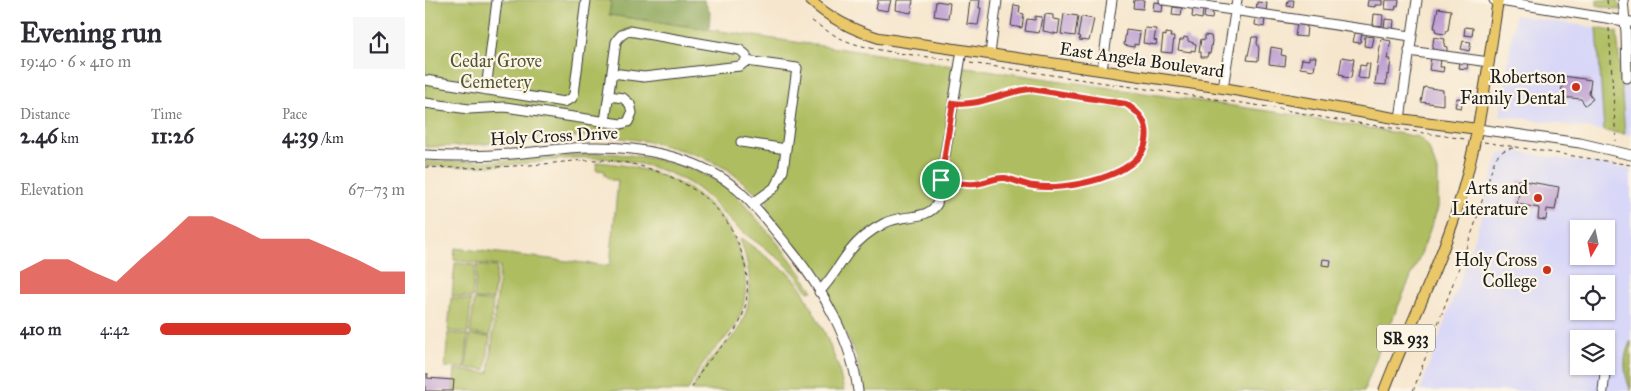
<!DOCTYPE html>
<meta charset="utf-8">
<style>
:root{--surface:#fff;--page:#f7f7f7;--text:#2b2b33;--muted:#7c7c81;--accent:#d93025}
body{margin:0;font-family:"IM FELL Great Primer",serif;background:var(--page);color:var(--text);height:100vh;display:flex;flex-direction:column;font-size:19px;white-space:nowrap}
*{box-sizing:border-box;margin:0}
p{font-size:16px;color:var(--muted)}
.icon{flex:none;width:28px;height:28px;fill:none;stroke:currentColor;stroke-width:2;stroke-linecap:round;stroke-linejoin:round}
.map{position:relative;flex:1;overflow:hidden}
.details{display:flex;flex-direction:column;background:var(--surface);width:425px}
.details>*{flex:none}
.needle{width:32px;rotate:189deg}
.buttons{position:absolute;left:1145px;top:220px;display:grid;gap:10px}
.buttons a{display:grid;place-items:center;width:45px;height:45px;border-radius:0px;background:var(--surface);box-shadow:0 1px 4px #0004;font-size:25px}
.pin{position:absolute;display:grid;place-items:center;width:42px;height:42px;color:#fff;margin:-21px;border:2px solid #fff;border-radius:50%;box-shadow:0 1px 5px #0007}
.round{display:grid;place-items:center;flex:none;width:52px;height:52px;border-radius:0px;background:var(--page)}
.summary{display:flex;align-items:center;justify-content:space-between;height:85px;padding:0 20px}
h1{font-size:28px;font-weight:700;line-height:38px}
.figures{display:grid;grid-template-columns:repeat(3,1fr);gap:8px;height:85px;padding:5px 20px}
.figures div{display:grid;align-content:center}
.figures b{font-size:21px;font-weight:700}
.figures small{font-size:14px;font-weight:400}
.figures p{font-size:14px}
.chart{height:140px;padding:10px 20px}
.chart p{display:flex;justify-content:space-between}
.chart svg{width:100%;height:90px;margin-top:5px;fill:var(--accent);opacity:.7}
ul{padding:0 20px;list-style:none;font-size:16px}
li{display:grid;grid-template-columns:80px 60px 1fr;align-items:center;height:38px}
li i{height:12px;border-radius:6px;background:var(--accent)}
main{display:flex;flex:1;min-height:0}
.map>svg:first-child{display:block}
.built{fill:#d8d7f8;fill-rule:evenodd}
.green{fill:#aebd60;stroke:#656c3e}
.forest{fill:#8aa456;stroke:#536039}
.building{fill:#bd9fd2}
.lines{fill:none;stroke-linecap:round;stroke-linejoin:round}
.minor-casing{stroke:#3d3a37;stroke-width:11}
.major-casing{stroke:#3d3a37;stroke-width:12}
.path{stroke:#3d3a37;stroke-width:1;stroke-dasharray:4 4;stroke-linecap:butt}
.minor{stroke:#fff;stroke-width:9}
.major{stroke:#eac769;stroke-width:10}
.route-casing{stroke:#fff;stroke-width:10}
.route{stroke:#d93025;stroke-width:6}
.poi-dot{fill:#c8321e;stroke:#fcf5e5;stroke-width:2}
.labels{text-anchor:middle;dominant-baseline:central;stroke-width:4.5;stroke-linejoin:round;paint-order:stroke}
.shield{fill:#fcf5e5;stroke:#5f5d58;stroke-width:1}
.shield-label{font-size:16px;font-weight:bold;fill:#1c1c1c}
.street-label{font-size:18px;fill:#1c1c1c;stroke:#fcf5e5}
.park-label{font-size:18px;fill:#4f5434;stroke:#fcf5e5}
.poi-label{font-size:18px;fill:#1c1c1c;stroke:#fcf5e5;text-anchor:end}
</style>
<main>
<section class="details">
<div class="summary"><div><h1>Evening run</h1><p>19:40 · 6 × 410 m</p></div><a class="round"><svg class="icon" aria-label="share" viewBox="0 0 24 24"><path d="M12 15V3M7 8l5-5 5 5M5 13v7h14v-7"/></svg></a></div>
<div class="figures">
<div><p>Distance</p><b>2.46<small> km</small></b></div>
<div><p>Time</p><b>11:26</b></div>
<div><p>Pace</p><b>4:39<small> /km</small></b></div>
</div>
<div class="chart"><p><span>Elevation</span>67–73 m</p>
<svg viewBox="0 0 160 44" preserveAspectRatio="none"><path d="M0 44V33L10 27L20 27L30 33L40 38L50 27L60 17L70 6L80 6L90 11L100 17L110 17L120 17L130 22L140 27L150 33L160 33V44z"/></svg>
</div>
<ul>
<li><b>410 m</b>4:42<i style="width:78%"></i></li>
</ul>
</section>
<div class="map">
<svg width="1206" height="391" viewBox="0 0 1206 391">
<rect width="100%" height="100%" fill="#fcf5e5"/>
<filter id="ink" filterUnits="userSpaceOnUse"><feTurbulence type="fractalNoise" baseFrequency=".02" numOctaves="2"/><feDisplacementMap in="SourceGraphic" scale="10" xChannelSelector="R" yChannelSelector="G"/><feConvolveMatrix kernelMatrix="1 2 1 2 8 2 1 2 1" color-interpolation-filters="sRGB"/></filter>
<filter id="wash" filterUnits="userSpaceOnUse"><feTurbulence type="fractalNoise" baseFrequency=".0096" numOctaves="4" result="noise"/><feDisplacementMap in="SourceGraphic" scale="20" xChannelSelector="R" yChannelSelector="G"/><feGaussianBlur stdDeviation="1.12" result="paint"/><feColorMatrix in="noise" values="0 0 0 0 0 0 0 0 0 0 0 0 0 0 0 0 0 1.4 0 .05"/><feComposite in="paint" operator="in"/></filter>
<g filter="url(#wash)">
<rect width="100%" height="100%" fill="#f6e6cd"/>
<path class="built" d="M1090 15 1172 28 1179 131 1075 115Z
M1197 85 1206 87V135L1200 134Z
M1088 151 1206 169V391H995L1052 232 1072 159 1075 154ZM1154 229H1181V256H1154ZM1154 284H1181V311H1154ZM1154 339H1181V366H1154Z"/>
<path class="green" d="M0 0H186L185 15 870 115 994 137 1003 146 1013 173V208L997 251 953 353 939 391H439L431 355 403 296 407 287 402 280 399 283H395L378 256 342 213 340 207 344 203 302 169 270 154 226 142 183 136 139 137 35 146 0 147Z
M1172 0H1193L1195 10 1172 5Z
M1172 28 1192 32 1200 134 1179 131Z
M171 153C214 154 258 161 296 184 309 192 319 204 329 216 351 240 370 264 388 291L383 292C366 262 340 250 314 229 296 215 285 195 264 183 231 164 189 156 151 158 131 159 111 163 91 164 61 167 30 167 0 166V162L76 161Z
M172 162C236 167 298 192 317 260 322 278 322 298 315 316 308 333 294 344 282 358 274 368 269 379 263 391H28L30 370 64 373 75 266 29 260 30 248 185 266 193 180H186L180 175V171L171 170Z
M316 238 366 275 374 284 400 333 413 366 419 391H267C272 379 279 367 287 358 294 350 302 344 309 335 330 309 327 269 315 240Z
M30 263 50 265 47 298 27 296Z
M52 265 72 267 68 300 49 299Z
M26 298 46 300 43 333 23 331Z
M49 300 68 302 65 336 45 333Z
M23 333 43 335 40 369 20 367Z
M45 335 65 337 61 370 41 368Z
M1206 341V391C1199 374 1197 358 1206 341Z"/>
<path class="forest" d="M186 0H279L285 13 284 29 184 15Z"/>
<g id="blocks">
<path class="building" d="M453 0H466L463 11 451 9Z
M472 0H488L486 13 471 10Z
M545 0H555L554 8H556L553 25 542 24Z
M709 0H719L718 9 708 8Z
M863 0H869L868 7 862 6Z
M943 0H957V5H950V7L942 6Z
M961 0H974L973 6H971L970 10 960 9Z
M511 1 525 3 523 18 509 16Z
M729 2 738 3 737 12 728 11Z
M832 2 842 3 841 12 831 10Z
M589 5 595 6 594 13 599 14 597 28 586 26Z
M748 7 757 8 756 16 747 15Z
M768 8 778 9 777 19 767 17Z
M1013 8 1026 10 1023 30H1022L1021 34 1012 33 1013 32 1010 31 1011 28H1009Z
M780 9 788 10 787 19 779 18Z
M620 14 628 15V19L635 20 633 34 618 31Z
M639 14 653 16 650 36 636 34Z
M949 14 958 15 957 26 948 25Z
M610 16 617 17 614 33 600 31 602 19 610 20Z
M831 16 840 18 839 27 830 25Z
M656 17 669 19 664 41 654 40 655 37 653 36Z
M960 19 969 20 968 30 959 29Z
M872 24 882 26 881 37 870 36Z
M1040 27 1048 28 1047 36 1039 35Z
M720 28 731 29 729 40 732 41 731 45 718 43Z
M701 30 715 32 713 45 709 44V47L699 45Z
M741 33 746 34 745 37H749L747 53 736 52 738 35 741 36Z
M930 33H937L935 43 928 42Z
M780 35 786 36 787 41 785 54 783 53 782 57H776V52H774L776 39 780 40Z
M940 36 949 37 947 47 939 46Z
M759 37 763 38V41L771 44 770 51 766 50V52L753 50 755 40H758Z
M827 37H833L832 43 834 48 833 61 822 60Z
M1009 37 1020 39 1019 46 1022 47V52L1007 50Z
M956 39 966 41 962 59H966L964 75 962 74 961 85 950 84Z
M1038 41 1046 42 1044 51 1036 49Z
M846 47 857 49 856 55 861 56 860 66 844 64Z
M884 57H891L889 70 875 68 877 59 884 60Z
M917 57 929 59 926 78 918 77 919 75 914 74Z
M1006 58 1016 59 1015 67H1019L1018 72 1004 70Z
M1034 62 1043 63 1042 69 1033 68Z
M941 63 945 64 943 79 933 78 935 65 941 66Z
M1138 76 1166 80 1164 94 1168 99 1160 105 1156 99 1136 97Z
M999 87 1018 90V105L996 102Z
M1032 98 1038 99 1036 108 1030 107Z
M1093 180 1134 187 1130 210 1122 209 1121 220 1113 219 1114 208 1092 204 1094 192 1091 191Z
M898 259 906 260 905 266 897 265Z
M0 374H3L2 378 29 380 28 391H0Z"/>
</g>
</g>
<g filter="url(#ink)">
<use href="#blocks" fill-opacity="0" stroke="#3d3a37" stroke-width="1"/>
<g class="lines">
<defs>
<path id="minor" d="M739 0 986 36
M1069 0 1206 22
M1198 0 1201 32 1202 78
M984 51 1064 62
M565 54 572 0
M321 61 372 68 358 171 349 188 327 204
M677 70 687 0
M0 80 139 102 147 98 149 94 161 0
M798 88 812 0
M61 90 72 0
M0 103 44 109 80 107 196 124 203 122 207 113 205 104 198 98 184 96
M975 119 992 0
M180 122 191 42C194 36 198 33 204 31L315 50 321 55V61L315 66 219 77 187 73
M1053 129 1155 143 1206 155
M316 142 361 149
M0 155C33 157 66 156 98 153 121 151 144 147 166 147 213 146 269 156 307 185 329 203 347 227 365 249 397 288 427 341 433 391
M394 292C406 280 414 265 424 252 433 240 446 230 460 223 476 214 502 221 512 204L537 50
M1178 391 1180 373"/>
<path id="major" d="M385 0C405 19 428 30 454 38L798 88 975 119 1053 129
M959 391C981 333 1009 278 1029 219 1053 148 1062 74 1073 0"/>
</defs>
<use href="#minor" class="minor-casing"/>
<use href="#major" class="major-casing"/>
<path class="path" d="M1182 0 1183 9
M387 21C399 29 412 38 427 43 458 53 493 55 526 60
M1184 28 1191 141
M545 63 850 108 906 119 1040 139
M1059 142 1206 165
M0 167C39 169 79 167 118 164 144 162 170 157 197 162 242 170 290 193 310 236 322 262 327 290 317 317 310 335 295 347 283 362 276 370 271 381 265 391
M524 181C533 183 542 185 551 184 560 182 568 178 577 178 589 178 600 185 611 186 641 190 715 178 721 142 724 123 716 113 701 104L606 89C583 91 561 103 538 103
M988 391 1049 227 1070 159C1075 152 1080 149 1088 148"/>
<use href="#minor" class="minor"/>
<use href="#major" class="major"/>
</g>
</g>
<g class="lines" filter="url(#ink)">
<defs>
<path id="route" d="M606 89 701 104C715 113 724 123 721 141 716 177 639 191 609 186 599 185 590 180 580 178 570 177 560 183 550 184 539 185 527 182 516 180L528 103C555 107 580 91 606 89Z"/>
</defs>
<use href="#route" class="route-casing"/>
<use href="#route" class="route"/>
</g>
<g class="poi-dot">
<circle cx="1151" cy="87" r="5"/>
<circle cx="1113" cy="198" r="5"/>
<circle cx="1122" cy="270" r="5"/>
</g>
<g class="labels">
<rect class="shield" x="952" y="324.5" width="58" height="27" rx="4"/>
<g class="shield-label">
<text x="981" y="338">SR 933</text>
</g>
<g class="street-label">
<text transform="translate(717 60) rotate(8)">East Angela Boulevard</text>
<text transform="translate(129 136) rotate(-3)">Holy Cross Drive</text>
</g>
<g class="park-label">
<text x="71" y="61">Cedar Grove<tspan x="71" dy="21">Cemetery</tspan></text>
</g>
<g class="poi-label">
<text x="1141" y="77">Robertson<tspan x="1141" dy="21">Family Dental</tspan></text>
<text x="1103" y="188">Arts and<tspan x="1103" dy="21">Literature</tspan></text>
<text x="1112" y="260">Holy Cross<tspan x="1112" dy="21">College</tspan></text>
</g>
</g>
</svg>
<div class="buttons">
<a><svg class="needle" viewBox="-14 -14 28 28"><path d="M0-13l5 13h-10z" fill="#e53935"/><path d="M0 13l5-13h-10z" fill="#7c7c81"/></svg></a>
<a><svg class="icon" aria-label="locate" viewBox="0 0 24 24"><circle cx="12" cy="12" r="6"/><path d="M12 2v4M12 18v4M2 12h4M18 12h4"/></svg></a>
<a><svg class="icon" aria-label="layers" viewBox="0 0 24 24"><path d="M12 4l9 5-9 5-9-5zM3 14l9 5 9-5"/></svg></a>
</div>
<div class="pin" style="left:516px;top:180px;background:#1e9e55"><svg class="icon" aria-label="arrive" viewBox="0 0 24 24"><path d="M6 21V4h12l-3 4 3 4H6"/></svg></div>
</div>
</main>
